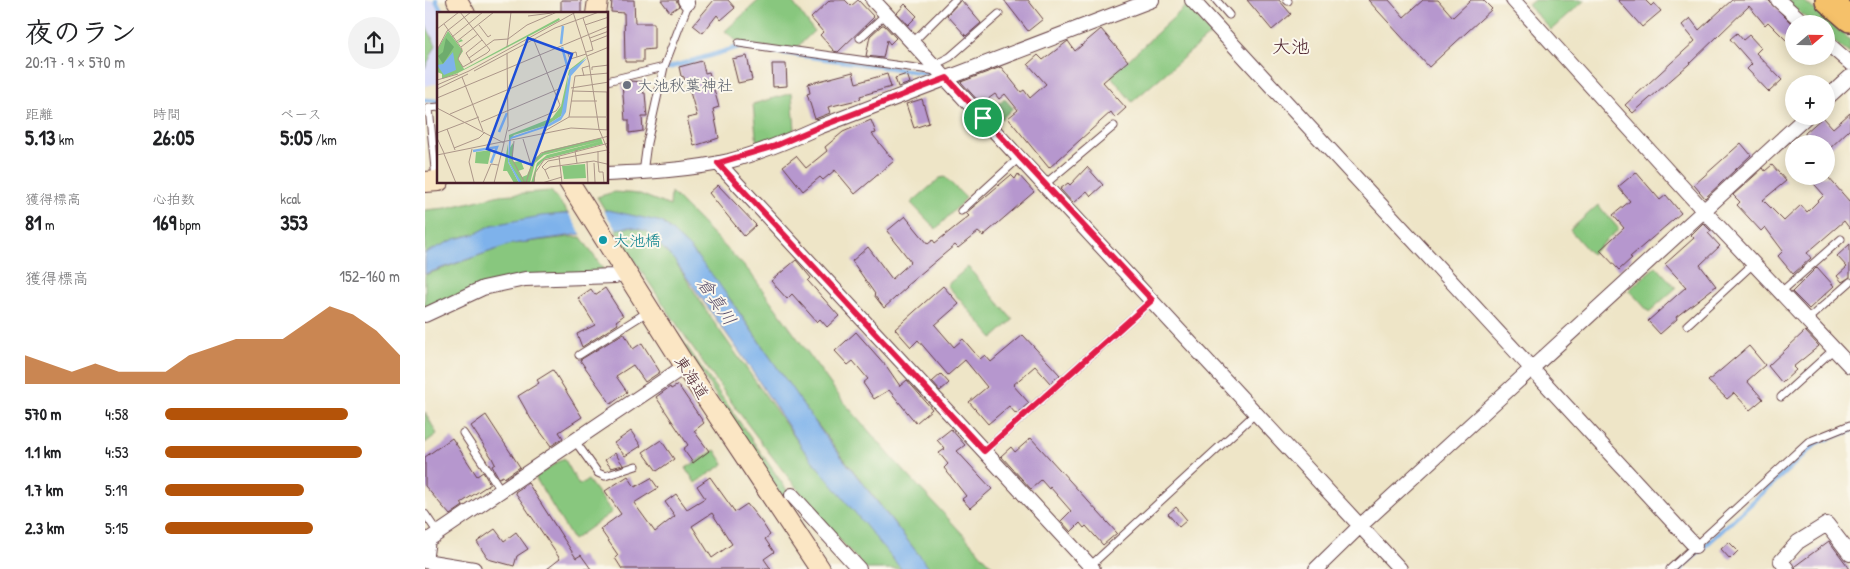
<!DOCTYPE html>
<html lang="ja">
<meta charset="utf-8">
<style>
:root{--surface:#fff;--page:#f2f2f2;--text:#202124;--muted:#757577;--accent:#b45309}
body{margin:0;font-family:"Patrick Hand","Klee One",sans-serif;background:var(--page);color:var(--text);height:100vh;display:flex;flex-direction:column;font-size:19px;white-space:nowrap}
*{box-sizing:border-box;margin:0}
p{font-size:16px;color:var(--muted)}
.icon{flex:none;width:28px;height:28px;fill:none;stroke:currentColor;stroke-width:2;stroke-linecap:round;stroke-linejoin:round}
.map{position:relative;flex:1;overflow:hidden}
.panel{display:flex;flex-direction:column;background:var(--surface);width:425px}
.panel>*{flex:none}
.needle{width:32px;rotate:70deg}
.buttons{position:absolute;left:1360px;top:15px;display:grid;gap:10px}
.buttons a{display:grid;place-items:center;width:50px;height:50px;border-radius:50%;background:var(--surface);box-shadow:0 2px 12px #0003;font-size:25px}
.pin{position:absolute;display:grid;place-items:center;width:42px;height:42px;color:#fff;margin:-21px;border:2px solid #fff;border-radius:50%;box-shadow:0 1px 5px #0007}
.round{display:grid;place-items:center;flex:none;width:52px;height:52px;border-radius:26px;background:var(--page)}
.head{display:flex;align-items:center;justify-content:space-between;height:85px;padding:0 25px}
h1{font-size:28px;font-weight:700;line-height:38px}
.stats{display:grid;grid-template-columns:repeat(3,1fr);gap:8px;height:85px;padding:5px 25px}
.stats div{display:grid;align-content:center}
.stats b{font-size:21px;font-weight:700}
.stats small{font-size:14px;font-weight:400}
.stats p{font-size:14px}
.chart{height:140px;padding:10px 25px}
.chart p{display:flex;justify-content:space-between}
.chart svg{width:100%;height:90px;margin-top:5px;fill:var(--accent);opacity:.7}
ul{padding:0 25px;list-style:none;font-size:16px}
li{display:grid;grid-template-columns:80px 60px 1fr;align-items:center;height:38px}
li i{height:12px;border-radius:6px;background:var(--accent)}
main{display:flex;flex:1;min-height:0}
.map>svg:first-child{display:block}
.built{fill:#d5d8f9}
.green{fill:#88c77e;stroke:#697354}
.forest{fill:#6eac6d;stroke:#5c664c}
.water{fill:#7eb2eb;stroke:#64688b}
.pier{fill:#eee5c7}
.lines{fill:none;stroke-linecap:round;stroke-linejoin:round}
.stream{stroke:#7eb2eb;stroke-width:4.5}
.building{fill:#b697ce;fill-rule:evenodd}
.lane-casing{stroke:#633d42;stroke-width:9}
.street-casing{stroke:#633d42;stroke-width:16}
.secondary-casing{stroke:#633d42;stroke-width:22}
.highway-casing{stroke:#633d42;stroke-width:28}
.lane{stroke:#fff;stroke-width:7}
.street{stroke:#fff;stroke-width:14}
.secondary{stroke:#fbe6c4;stroke-width:20}
.highway{stroke:#f5c16b;stroke-width:25}
.route-casing{stroke:#fff;stroke-width:10}
.route{stroke:#e11d48;stroke-width:6}
.worship-dot{fill:#6b7280;stroke:#fbf7ec;stroke-width:2}
.culture-dot{fill:#0f9aa8;stroke:#fbf7ec;stroke-width:2}
.labels{text-anchor:middle;dominant-baseline:central;stroke-width:4;stroke-linejoin:round;paint-order:stroke}
.worship-label{font-size:16px;fill:#5b616d;stroke:#fbf7ec;text-anchor:start}
.culture-label{font-size:16px;fill:#0d838f;stroke:#fbf7ec;text-anchor:start}
.street-label{font-size:16px;fill:#4a1f2b;stroke:#fbf7ec}
.water-label{font-size:18px;font-style:italic;fill:#5c526e;stroke:#fbf7ec}
.quarter-label{font-size:19px;fill:#4a1f2b;stroke:#fbf7ec}
.inset-river{fill:none;stroke:#7eb2eb;stroke-width:2.5}
.inset-road{fill:none;stroke:#ac9689;stroke-width:1}
.view{fill:#1d4ed8;fill-opacity:0.15;stroke:#1d4ed8;stroke-width:2.5}
.inset-edge{fill:none;stroke:#4a1f2b;stroke-width:2.5}
</style>
<main>
<section class="panel">
<div class="head"><div><h1>夜のラン</h1><p>20:17 · 9 × 570 m</p></div><a class="round"><svg class="icon" aria-label="share" viewBox="0 0 24 24"><path d="M12 15V3M7 8l5-5 5 5M5 13v7h14v-7"/></svg></a></div>
<div class="stats">
<div><p>距離</p><b>5.13<small> km</small></b></div>
<div><p>時間</p><b>26:05</b></div>
<div><p>ペース</p><b>5:05<small> /km</small></b></div>
</div>
<div class="stats">
<div><p>獲得標高</p><b>81<small> m</small></b></div>
<div><p>心拍数</p><b>169<small> bpm</small></b></div>
<div><p>kcal</p><b>353</b></div>
</div>
<div class="chart"><p><span>獲得標高</span>152–160 m</p>
<svg viewBox="0 0 160 44" preserveAspectRatio="none"><path d="M0 44V30L10 34L20 38L30 34L40 38L50 38L60 38L70 30L80 26L90 22L100 22L110 22L120 14L130 6L140 10L150 18L160 30V44z"/></svg>
</div>
<ul>
<li><b>570 m</b>4:58<i style="width:78%"></i></li>
<li><b>1.1 km</b>4:53<i style="width:84%"></i></li>
<li><b>1.7 km</b>5:19<i style="width:59%"></i></li>
<li><b>2.3 km</b>5:15<i style="width:63%"></i></li>
</ul>
</section>
<div class="map">
<svg width="1425" height="569" viewBox="0 0 1425 569">
<rect width="100%" height="100%" fill="#fbf7ec"/>
<filter id="ink" filterUnits="userSpaceOnUse"><feTurbulence type="fractalNoise" baseFrequency=".02" numOctaves="2"/><feDisplacementMap in="SourceGraphic" scale="10" xChannelSelector="R" yChannelSelector="G"/><feConvolveMatrix kernelMatrix="1 2 1 2 8 2 1 2 1" color-interpolation-filters="sRGB"/></filter>
<filter id="wash" filterUnits="userSpaceOnUse"><feTurbulence type="fractalNoise" baseFrequency=".0096" numOctaves="4" result="noise"/><feDisplacementMap in="SourceGraphic" scale="20" xChannelSelector="R" yChannelSelector="G"/><feGaussianBlur stdDeviation="1.12" result="paint"/><feColorMatrix in="noise" values="0 0 0 0 0 0 0 0 0 0 0 0 0 0 0 0 0 1.4 0 .05"/><feComposite in="paint" operator="in"/></filter>
<g filter="url(#wash)">
<rect width="100%" height="100%" fill="#eee5c7"/>
<path class="built" d="M0 0H8L16 14H14V83L0 86Z"/>
<path class="green" d="M334 0H366L389 31 368 51 314 43 300 31Z
M1109 0H1160L1126 30 1103 5Z
M1360 0H1378L1425 40V54L1401 36V24H1388Z
M762 5 786 34 707 102 686 76Z
M0 24 11 45 0 68Z
M367 93 370 130 332 145 328 104Z
M520 177 541 198 511 229 486 203 515 178Z
M126 191 143 213 67 225 50 234 37 237 0 254V210L21 208 75 195Z
M189 192 215 194 245 206 246 192 324 271 417 400 469 460 570 569H505L385 415 305 299 267 250 237 222 180 210 172 197Z
M1173 205 1194 229 1166 254 1145 230Z
M205 227 222 231 250 261 288 321 378 449 477 569H441C346 465 266 348 189 229Z
M144 237H156L180 272 100 279 0 315V275L86 244Z
M1231 266 1251 288 1224 312 1204 290Z
M543 267 588 320 568 338 522 285Z
M237 311 364 493 379 531 252 335Z
M0 412 12 434 0 443Z
M290 450 299 464 270 483 261 468Z
M139 458 154 485 163 480 187 512 148 540 110 477Z"/>
<path class="forest" d="M579 98 588 108 577 119 569 108Z"/>
<path class="water" d="M183 210 237 222 264 247 292 281 397 432 505 569H476L378 449 316 354 250 261 222 231 205 227 87 244 0 274V253L30 239 50 234 67 225 116 216Z"/>
<path class="pier" d="M177 208 192 231 158 237 142 211Z"/>
<g class="lines">
<path class="stream" d="M11 0 18 14
M243 68 314 47 502 73
M0 100 14 101
M1255 569 1393 442 1425 431"/>
</g>
<g id="blocks">
<path class="building" d="M136 0H156V14H136Z
M187 0H209L210 23H229V49L218 50V62H200L199 13 186 12Z
M236 0H251L254 6 245 12Z
M289 0H303L310 8 296 20 292 15 278 33 268 25Z
M405 0H420L426 6 433 0 449 17 413 52 409 51 395 35 398 32 386 18Z
M536 0 556 23 541 36 522 15Z
M579 0H603L618 19 603 31Z
M822 0H854L866 14 847 30Z
M943 0H964L979 17 998 0H1013L1028 17 1046 0H1058L1067 9 1004 67Z
M1193 0H1220L1226 6 1229 3 1236 11 1217 27Z
M1307 0H1343L1369 26V48L1343 22 1340 25 1324 6 1263 65 1208 113 1200 105 1270 41 1257 25 1265 18 1274 30Z
M480 4 492 16 483 25 472 13Z
M457 25H459L471 38 465 44 462 40 458 58 441 56 445 36Z
M676 29 703 61 678 82 701 108 690 118 686 112 624 168 583 118 593 110 580 94 574 99 570 94 556 104 536 82 576 67 596 92 599 90 605 98 621 84 603 64 613 55 618 60 643 41 650 51Z
M1312 33 1318 40 1324 35 1336 48 1331 53 1357 80 1344 92 1322 69 1327 64 1305 39Z
M322 56 327 80 313 83 307 59Z
M277 61 280 73 284 72 294 107 288 109 294 138 269 146 262 118 272 116 262 82H260L259 77 256 76 254 67Z
M347 64H361L362 86 348 87Z
M428 72 431 83 462 74 466 87 435 96 436 99 403 107 405 113 390 119 382 94 385 93 383 84Z
M482 74 485 83 473 87 470 78Z
M204 81 219 82 218 93H220L222 117H217L218 131 204 133V120H200L197 83Z
M497 99 504 123 489 128 481 104Z
M1425 113V129L1401 152V144H1385L1381 140 1380 133 1398 117 1408 128Z
M446 120 451 133 447 134 469 161 430 194 410 170 398 180 395 177 378 191 358 166 371 156 381 168 402 151 400 147 418 132Z
M1316 143 1326 155 1280 198 1269 185Z
M1347 165 1361 181 1338 200 1359 221 1376 205 1382 212 1399 195 1382 176H1402L1425 202V229L1419 221 1382 253 1386 258 1368 274 1353 256 1358 251 1340 227 1336 231 1312 205 1315 202 1308 195 1338 168 1340 171Z
M662 167 678 185 666 196 662 191 648 203 635 189 643 183 645 185Z
M1211 172 1235 200 1241 195 1256 213 1205 257 1207 258 1194 270 1175 250 1199 228 1188 215 1205 201 1193 187Z
M593 174 609 192 558 236 553 232 533 248 530 245 481 286 482 287 459 308 449 295 450 294 427 261 443 247 467 279 486 262 462 231 480 216 503 244 508 240 510 243 544 216 541 213 586 175 590 179Z
M293 185 331 225 319 236 284 193Z
M1278 223 1286 231 1283 233 1295 246 1275 265 1291 286 1251 317 1252 319 1235 334 1223 321 1261 287 1240 264 1269 238 1266 235Z
M1425 244V277L1417 282 1412 276 1422 267 1412 256Z
M371 260 386 278 383 281 414 316 402 327 395 319 392 322 367 294 362 299 346 281Z
M1392 267 1409 286 1384 309 1367 292Z
M518 286 534 304 510 325 529 347 538 339 555 359 560 355 566 362 598 335 635 375 625 383 610 366 588 385 604 403 591 414 584 406 563 424 544 402 562 387 540 360 523 375 493 340 486 347 470 329Z
M180 288 198 316 191 321 193 324 157 347 152 334 170 325 153 298 166 289 170 295Z
M1380 331 1394 346 1368 367 1371 370 1357 383 1343 366Z
M431 332 462 367 475 386 482 380 507 409 491 423 464 390 449 399 438 383 443 379 428 361 423 365 410 351Z
M199 333 208 349 217 343 235 372 220 382 208 365 191 376 202 392 186 404 155 360Z
M1324 346 1340 365 1322 381 1338 399 1325 410 1309 393 1302 399 1283 381Z
M128 370 157 417 134 432 138 438 126 446 106 419 93 396 114 383 112 380Z
M516 374 524 383 515 391 507 382Z
M253 385 279 423 269 431 284 451 268 463 258 449 263 445 231 397 245 387 246 389Z
M61 415 95 467 79 478 78 476 74 478 67 466 70 464 67 458 46 426Z
M526 429 540 445 532 451 567 489 545 508 537 499 541 496 519 468 523 464 514 453 520 449 512 440Z
M206 431 216 446 200 456 189 443Z
M27 438 52 476 58 472 65 484 36 503 38 506 25 515 0 486V457Z
M606 438 692 533 678 545 661 526 659 528 655 523 646 532 636 521 646 511 625 487 624 489 616 480 606 489 576 456 586 447 590 452Z
M236 440 249 459 232 471 218 452Z
M190 453 198 465 186 468 180 460Z
M203 476 210 487 226 478 233 488 209 503 230 532 250 516 240 502 251 494 262 509 280 498 272 486 285 477 310 512 322 504 338 524 345 535 340 539 349 552 339 559 346 569H197L190 558 193 555 175 529 196 514 180 491ZM287 513 307 544 287 558 267 526Z
M103 483 151 558 156 555 166 569H122L135 559 90 492Z
M751 507 762 520 754 527 743 514Z
M70 529 79 541 91 532 103 549 92 556 89 566 63 559 52 542Z
M1404 541 1425 569H1371L1370 566Z
M1304 542 1313 551 1305 559 1296 549Z"/>
</g>
</g>
<g filter="url(#ink)">
<use href="#blocks" fill-opacity="0" stroke="#633d42" stroke-width="1"/>
<g class="lines">
<defs>
<path id="lane" d="M791 0 804 15
M862 0 863 1
M435 38 461 14
M488 42 530 0
M314 43 512 71
M509 65 525 57 574 14
M182 81 239 67
M218 173 222 143 239 67 264 2
M11 179 4 108 14 107
M619 185 689 126
M536 211 594 158
M1356 292 1416 239
M1382 320 1425 282
M1262 325 1328 264
M154 355 224 311
M1356 397 1409 349
M38 433 76 490
M150 441 173 473 180 476 211 466
M559 451 727 300
M0 514 13 533
M665 566 831 413
M1245 569 1383 442 1425 425"/>
<path id="street" d="M260 0 262 3
M448 0 975 569
M767 0 1270 546
M1088 0 1279 211 1425 366
M1353 0 1380 24
M1401 42 1425 63
M1401 99 1425 77
M293 163 668 569
M182 174C223 172 264 170 304 161 335 153 365 140 394 127L727 0
M0 315 58 288 100 279 190 276 202 272
M367 495 434 569
M0 561 3 540 260 366
M0 561 49 569
M891 569 935 526 1382 116
M1362 569 1356 561 1373 542 1402 524 1425 554"/>
<path id="secondary" d="M32 0 40 14
M171 14 173 0
M0 182 14 181
M144 182 260 366 395 569"/>
<path id="highway" d="M1403 0 1425 19"/>
</defs>
<use href="#lane" class="lane-casing"/>
<use href="#street" class="street-casing"/>
<use href="#secondary" class="secondary-casing"/>
<use href="#highway" class="highway-casing"/>
<use href="#lane" class="lane"/>
<use href="#street" class="street"/>
<use href="#secondary" class="secondary"/>
<use href="#highway" class="highway"/>
</g>
</g>
<g class="lines" filter="url(#ink)">
<defs>
<path id="route" d="M522 78 727 300 559 451 293 163 350 146 394 127Z"/>
</defs>
<use href="#route" class="route-casing"/>
<use href="#route" class="route"/>
</g>
<circle class="worship-dot" cx="202" cy="85" r="5"/>
<circle class="culture-dot" cx="178" cy="240" r="5"/>
<g class="labels">
<g class="worship-label">
<text x="212" y="85">大池秋葉神社</text>
</g>
<g class="culture-label">
<text x="188" y="240">大池橋</text>
</g>
<g class="street-label">
<text transform="translate(267 377) rotate(57)">東海道</text>
</g>
<g class="water-label">
<text transform="translate(292 301) rotate(56)">倉真川</text>
</g>
<g class="quarter-label">
<text x="866" y="46">大池</text>
</g>
</g>
<g transform="translate(12 12)">
<rect width="171" height="171" fill="#eee5c7"/>
<path d="M122 6 123 8 21 61 5 67V62L0 60V38L11 19 20 31 24 27 26 29 20 31 26 39 21 47 27 57ZM150 44 131 64 129 91 124 104 110 113 77 123 72 129V123L115 106 124 94 132 58ZM164 126 165 129 107 143 98 151 93 171H84L72 150V137L76 131V150L84 149 87 157 81 159 85 165 90 163 98 146 108 139ZM165 129 166 132 108 147 100 155 97 171H94L100 151 110 143ZM71 132V150L82 171H77L70 159H66ZM54 138 51 152 38 151 39 140ZM148 152 149 166 127 167 125 154Z" fill="#88c77e"/>
<path d="M9 26 17 35 6 52 1 44 6 40Z" fill="#6eac6d"/>
<path d="M16 40 19 58 7 63 0 53 6 52ZM150 46 134 64 129 100 124 108 113 114 74 127 72 150 85 171H82L71 150 72 129 74 125 110 113 124 104 133 58Z" fill="#7eb2eb"/>
<path class="inset-river" d="M124 32 126 14M125 35 131 57M62 120 70 101M36 139 60 135 54 151"/>
<path class="inset-road" d="M136 0 152 51 162 117 172 141M91 4 115 1M146 6 154 30M7 12 25 37 21 47 26 55 50 41 53 38 23 0M42 13 51 25 54 23M148 13 172 5M0 17 22 0M15 25 46 0M153 26 172 19M19 30 57 0M24 35 41 22M70 35 74 0M0 38 10 19 34 0M149 40 156 38 154 30 172 23M150 44 172 35M140 45 139 40 131 42 133 47 140 45 149 42M32 46 57 28 71 27 90 13 120 0M35 51 29 41 45 28M155 58V55L172 53M37 59 118 16 162 0M147 64 145 56 152 54M25 65 46 119M0 68 21 62M0 73 32 59 139 0M134 76 172 70M0 77 31 62M135 79 171 80M0 86 172 14M134 89H160M0 96 67 131 71 114 70 41M13 102 129 53M132 105H169M44 110 124 76M10 117 18 138M170 118V80M71 119 119 99 123 93 96 26M106 120 132 105 138 64 172 61M0 121 42 105M0 126 7 141M86 127 94 153M77 129 75 147 88 171M17 136 42 126 48 120M35 137 32 150 37 170M161 139V150L170 152M7 142 19 171M0 143 134 116 172 118M122 144 125 171M150 149 151 171M140 151 138 139 141 138M157 151 158 170M108 158 105 155 111 149 170 138M112 167 108 158 113 155 157 149 161 150 162 160H166L167 171M33 171H64M46 171 54 152 61 153M57 171 67 131M89 171 94 154 104 141 172 124M97 171 98 161 107 148 172 131M105 171 125 165"/>
<path class="view" d="M91 26 135 42 95 153 50 137Z"/>
<rect width="171" height="171" class="inset-edge"/>
</g>
</svg>
<div class="buttons">
<a><svg class="needle" viewBox="-14 -14 28 28"><path d="M0-13l5 13h-10z" fill="#e53935"/><path d="M0 13l5-13h-10z" fill="#757577"/></svg></a>
<a>+</a>
<a>−</a>
</div>
<div class="pin" style="left:558px;top:118px;background:#1e9e55"><svg class="icon" aria-label="arrive" viewBox="0 0 24 24"><path d="M6 21V4h12l-3 4 3 4H6"/></svg></div>
</div>
</main>
